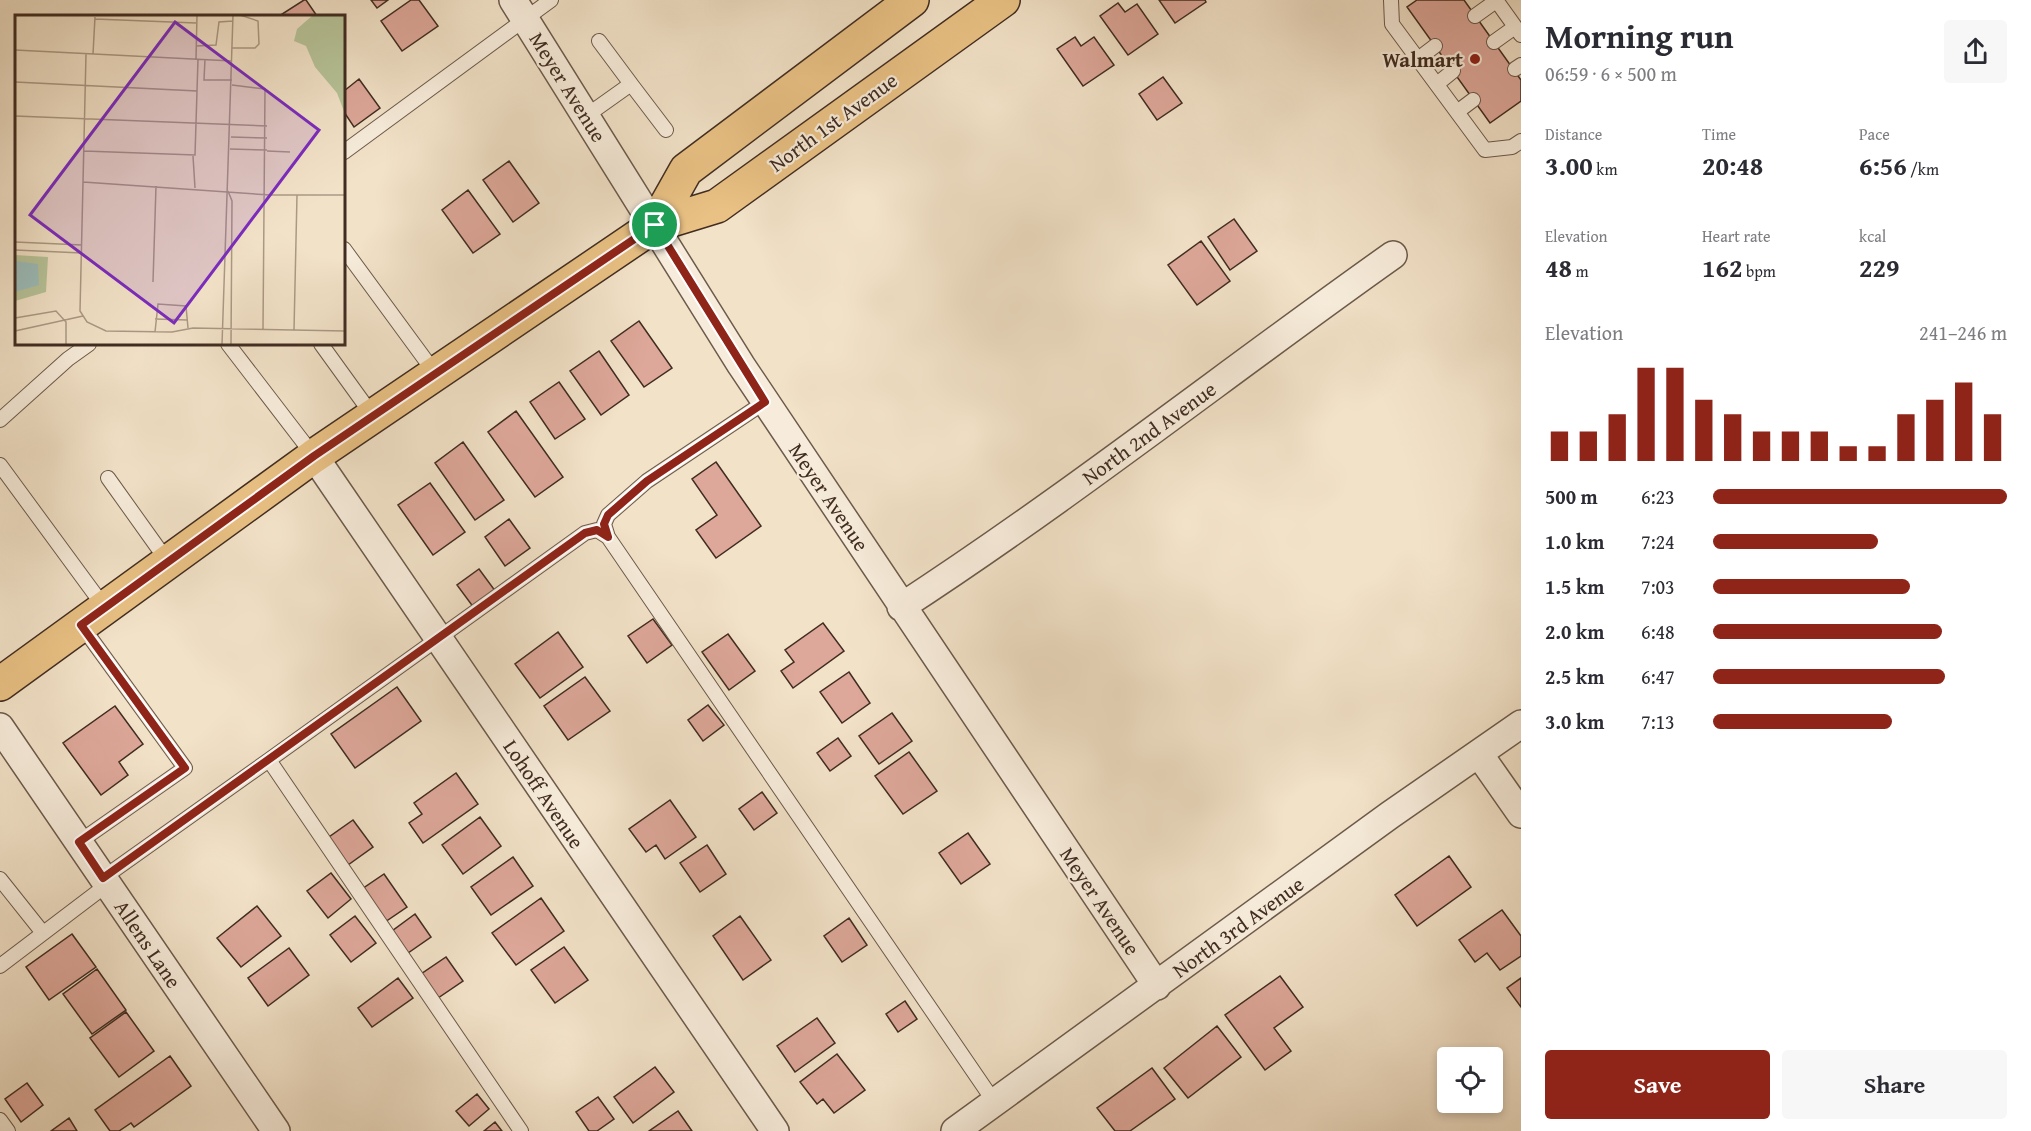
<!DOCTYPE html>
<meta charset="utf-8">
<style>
:root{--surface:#fff;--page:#f7f7f7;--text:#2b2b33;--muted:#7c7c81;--accent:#8f2418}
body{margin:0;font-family:"Gentium Book Plus",serif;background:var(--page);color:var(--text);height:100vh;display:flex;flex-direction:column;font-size:22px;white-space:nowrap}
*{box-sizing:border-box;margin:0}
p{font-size:20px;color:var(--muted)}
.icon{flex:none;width:33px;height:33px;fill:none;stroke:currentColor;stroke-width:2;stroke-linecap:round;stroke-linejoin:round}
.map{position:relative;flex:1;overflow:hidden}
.details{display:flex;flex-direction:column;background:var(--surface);width:510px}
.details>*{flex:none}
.tools{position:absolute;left:1437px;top:1047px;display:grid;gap:12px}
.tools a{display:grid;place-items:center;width:66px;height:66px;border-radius:6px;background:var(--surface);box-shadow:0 3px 9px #0003;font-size:30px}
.pin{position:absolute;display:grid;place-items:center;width:51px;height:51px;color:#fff;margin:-26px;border:3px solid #fff;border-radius:50%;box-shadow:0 2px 6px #0007}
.round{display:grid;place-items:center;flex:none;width:63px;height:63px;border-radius:6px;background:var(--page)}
.summary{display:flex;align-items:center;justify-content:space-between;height:102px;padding:0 24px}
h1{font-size:33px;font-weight:700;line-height:45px}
.stats{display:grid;grid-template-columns:repeat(3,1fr);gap:9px;height:102px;padding:6px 24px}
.stats div{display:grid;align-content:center}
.stats b{font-size:26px;font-weight:700}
.stats small{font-size:16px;font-weight:400}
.stats p{font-size:16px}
.chart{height:168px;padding:12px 24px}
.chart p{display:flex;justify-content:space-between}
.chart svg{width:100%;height:108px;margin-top:6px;stroke:var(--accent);stroke-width:6}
.primary-button{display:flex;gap:12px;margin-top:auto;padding:12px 24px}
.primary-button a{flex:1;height:69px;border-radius:6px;background:var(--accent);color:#fff;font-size:24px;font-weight:700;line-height:69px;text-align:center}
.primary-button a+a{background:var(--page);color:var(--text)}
ul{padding:0 24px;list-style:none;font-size:20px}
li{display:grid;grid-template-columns:96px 72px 1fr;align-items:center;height:45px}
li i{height:15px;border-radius:8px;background:var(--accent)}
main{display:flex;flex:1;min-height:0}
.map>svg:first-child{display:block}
.building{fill:#dda799;stroke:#402c21;stroke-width:1.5}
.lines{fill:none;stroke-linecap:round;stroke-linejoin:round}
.lane-casing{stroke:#6c5a4b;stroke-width:16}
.street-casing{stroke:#6c5a4b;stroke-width:30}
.primary-casing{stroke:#402c21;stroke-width:36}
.lane{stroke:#f7ecdb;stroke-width:14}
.street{stroke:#f7ecdb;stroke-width:27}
.primary{stroke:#e9c184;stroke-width:33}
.route-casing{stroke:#fff;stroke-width:12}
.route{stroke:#8f2418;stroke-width:8}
.poi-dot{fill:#8f2418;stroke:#f7ecdb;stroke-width:2}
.labels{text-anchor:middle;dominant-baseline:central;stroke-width:4.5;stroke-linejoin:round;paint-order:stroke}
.poi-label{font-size:21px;font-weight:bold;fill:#402c21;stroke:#f7ecdb;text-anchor:end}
.street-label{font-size:21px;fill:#402c21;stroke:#f7ecdb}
.inset-road{fill:none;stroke:#ab9985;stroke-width:1.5}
.view{fill:#7b2cbf;fill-opacity:0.15;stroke:#7b2cbf;stroke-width:3}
.inset-edge{fill:none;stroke:#402c21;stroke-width:3}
</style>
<main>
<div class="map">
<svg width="1521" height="1131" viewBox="0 0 1521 1131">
<rect width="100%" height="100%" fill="#f2e2c8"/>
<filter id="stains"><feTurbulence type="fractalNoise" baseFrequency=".00333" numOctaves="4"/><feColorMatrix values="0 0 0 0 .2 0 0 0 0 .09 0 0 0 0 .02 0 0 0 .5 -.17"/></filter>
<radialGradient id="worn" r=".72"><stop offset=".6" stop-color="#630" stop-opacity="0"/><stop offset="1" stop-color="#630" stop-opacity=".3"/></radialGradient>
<path class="building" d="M304 0H306L317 16H279Z
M371 0H388L377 8Z
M411 0H419L438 26 402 51 381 21Z
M1159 0H1205L1206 2 1175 23Z
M1417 0H1464L1521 80V101L1490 123 1407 7Z
M1118 3 1125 12 1137 4 1158 34 1128 55 1100 16Z
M1075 37 1081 46 1094 37 1114 65 1083 86 1057 49Z
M1163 77 1182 103 1157 120 1139 94Z
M359 79 380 108 354 127 344 112V91Z
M509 161 539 203 513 222 483 180Z
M468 190 500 234 473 253 442 210Z
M1234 219 1257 251 1230 270 1208 237Z
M1201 241 1230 281 1197 305 1168 265Z
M639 321 672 368 644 387 611 341Z
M599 351 629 395 601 415 570 371Z
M559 382 585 419 555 439 530 402Z
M516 411 563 477 535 497 488 432Z
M463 442 504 500 475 520 435 463Z
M716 462 761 526 716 558 696 530 717 515 692 479Z
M430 483 465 532 433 555 398 505Z
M509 519 530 548 505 566 485 537Z
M479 569 496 592 474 608 457 585Z
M653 619 672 645 647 663 628 636Z
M823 623 844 651 793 688 781 671 794 662 785 650Z
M558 632 583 667 540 698 515 664Z
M728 634 755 671 729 690 702 652Z
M849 672 870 703 842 723 820 692Z
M585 677 610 711 568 740 544 706Z
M397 687 421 721 355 768 331 734Z
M708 705 724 725 703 741 688 720Z
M115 706 143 744 119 762 128 775 101 795 63 743Z
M892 713 912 741 879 764 859 736Z
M838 738 851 756 830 771 817 753Z
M909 752 937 791 903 814 875 776Z
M456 773 478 804 423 843 409 823 422 814 414 803Z
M762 792 777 813 754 830 739 809Z
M670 800 696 837 665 859 656 845 646 852 629 829Z
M480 817 501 846 463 874 442 845Z
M353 820 373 847 348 865 329 837Z
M968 833 990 864 961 884 939 853Z
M707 845 726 874 700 892 680 863Z
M1449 856 1471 887 1417 926 1395 895Z
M513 857 533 886 491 915 471 887Z
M331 873 351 899 328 918 307 891Z
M384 874 407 907 385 922 362 889Z
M541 898 564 931 516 965 492 933Z
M257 906 281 936 241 967 217 938Z
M1502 910 1521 936V956L1500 970 1487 953 1475 962 1459 940Z
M415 914 431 937 408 953 392 931Z
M355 916 376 943 351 962 330 935Z
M740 916 771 960 743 980 713 936Z
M849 918 867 945 842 962 824 936Z
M72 934 96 967 49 1000 26 967Z
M564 947 588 980 555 1003 531 970Z
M289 948 309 975 268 1006 248 978Z
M446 957 463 981 438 998 421 974Z
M97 969 126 1010 92 1034 63 994Z
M1280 976 1303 1007 1274 1028 1291 1051 1265 1070 1225 1015Z
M398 978 413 998 372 1027 358 1008Z
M1521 978V1007L1507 988Z
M905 1001 917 1019 898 1032 886 1014Z
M126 1012 154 1051 119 1077 90 1038Z
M817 1018 835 1043 795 1072 777 1046Z
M1217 1026 1241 1057 1188 1098 1164 1068Z
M837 1054 865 1090 834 1113 823 1099 817 1104 800 1082Z
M170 1056 191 1086 134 1127 131 1123 119 1131H110L95 1110Z
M655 1067 674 1092 633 1123 614 1097Z
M1152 1068 1175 1099 1130 1131H1115L1097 1108Z
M27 1083 43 1105 21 1122 5 1099Z
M477 1094 489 1109 469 1126 456 1111Z
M598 1097 614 1119 597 1131H589L576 1112Z
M678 1111 692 1131H649Z
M69 1118 77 1131H51Z
M495 1122 502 1131H484Z"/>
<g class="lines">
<defs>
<path id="lane" d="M1391 0 1392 24 1485 150 1512 147 1521 141
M1496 0 1521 35
M1475 16 1496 1
M599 41 631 84
M1494 42 1515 27
M1418 59 1435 46
M1515 69 1521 65
M1437 84 1453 71
M1457 112 1473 100
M586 116 631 84 666 130
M344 152 551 0
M344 249 435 373
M228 344 314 456
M321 344 373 416
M0 420 68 359 89 344
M0 465 105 608
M108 478 168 562
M608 537 604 524 608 515 647 481 765 402
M79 842 185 768 81 625
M103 878 269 760
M0 879 43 933
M0 966 108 884
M0 1120 8 1131
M521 1131 269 760 585 533 597 530 608 537 995 1103"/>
<path id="street" d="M513 0 741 365 1157 986
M314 456 775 1131
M901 607C1070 497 1229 371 1393 255
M0 727 276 1131
M1479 754 1521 814
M955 1131 1390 815 1521 724"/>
<path id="primary" d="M655 225 686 170 912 0
M0 684 314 456 655 225 717 206 1003 0"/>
</defs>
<use href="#lane" class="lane-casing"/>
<use href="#street" class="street-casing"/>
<use href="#primary" class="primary-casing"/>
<use href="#lane" class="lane"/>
<use href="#street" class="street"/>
<use href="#primary" class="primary"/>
</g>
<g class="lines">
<defs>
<path id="route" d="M655 225 765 402 647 481 608 515 604 524 608 537 597 530 585 533 103 878 79 842 185 768 81 625 314 456Z"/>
</defs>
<use href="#route" class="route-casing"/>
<use href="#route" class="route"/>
</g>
<circle class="poi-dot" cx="1475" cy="59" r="6"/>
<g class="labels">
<g class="poi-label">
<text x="1463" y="59">Walmart</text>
</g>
<g class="street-label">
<text transform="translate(568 87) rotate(58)">Meyer Avenue</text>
<text transform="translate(833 122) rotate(-36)">North 1st Avenue</text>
<text transform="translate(1149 433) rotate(-36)">North 2nd Avenue</text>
<text transform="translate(829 497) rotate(56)">Meyer Avenue</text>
<text transform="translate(544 794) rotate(56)">Lohoff Avenue</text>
<text transform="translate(1100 901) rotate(56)">Meyer Avenue</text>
<text transform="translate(1238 927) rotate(-36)">North 3rd Avenue</text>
<text transform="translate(148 944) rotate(56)">Allens Lane</text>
</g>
</g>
<g transform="translate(15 15)">
<rect width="330" height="330" fill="#f2e2c8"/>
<path d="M298 0H330V99L322 78 300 52 291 31 279 26 282 14ZM0 240 33 242 31 277 0 286Z" fill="#b7c499"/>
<path d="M0 246 23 249 24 270 0 277Z" fill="#9cbdbb"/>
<path class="inset-road" d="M80 4 181 8M181 31 201 30 204 7 218 6M217 33H240L244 29 243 6 225 0M0 35 217 46M71 39 65 296 72 307 91 316 157 317 178 313 330 316M78 39 80 2M181 44 182 0M190 44 189 65H217M0 67 182 76 180 140 69 136M217 70 250 74 248 314M182 76 183 44M0 101 252 111M216 122 252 123M215 134 252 135M252 136 275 137M178 141 180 173M68 167 255 180H330M213 176 217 186 216 330M0 227 67 230M0 235 67 238M138 267 141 171M0 303 41 296 51 307V330M140 304 172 305M279 315 282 180M0 316 68 301M140 317 143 289 171 291 173 313M207 330 218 0"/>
<path class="view" d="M160 7 304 115 159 308 15 200Z"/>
<rect width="330" height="330" class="inset-edge"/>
</g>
<rect width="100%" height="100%" filter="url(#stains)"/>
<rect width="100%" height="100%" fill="url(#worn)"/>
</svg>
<div class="tools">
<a><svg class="icon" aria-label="locate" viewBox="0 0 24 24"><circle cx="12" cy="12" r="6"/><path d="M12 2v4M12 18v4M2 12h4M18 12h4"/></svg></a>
</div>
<div class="pin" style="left:655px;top:225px;background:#1e9e55"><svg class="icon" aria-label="arrive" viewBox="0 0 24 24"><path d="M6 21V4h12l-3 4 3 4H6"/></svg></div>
</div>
<section class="details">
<div class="summary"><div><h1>Morning run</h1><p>06:59 · 6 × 500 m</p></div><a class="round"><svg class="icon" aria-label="share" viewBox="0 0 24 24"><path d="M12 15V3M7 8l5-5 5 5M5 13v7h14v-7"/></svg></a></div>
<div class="stats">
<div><p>Distance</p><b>3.00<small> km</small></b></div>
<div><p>Time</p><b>20:48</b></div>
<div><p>Pace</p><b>6:56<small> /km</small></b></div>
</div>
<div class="stats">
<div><p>Elevation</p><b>48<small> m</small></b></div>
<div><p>Heart rate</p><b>162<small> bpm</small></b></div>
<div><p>kcal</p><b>229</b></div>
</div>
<div class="chart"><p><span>Elevation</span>241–246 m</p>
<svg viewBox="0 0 160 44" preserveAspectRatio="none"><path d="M5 44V32M15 44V32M25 44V25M35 44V6M45 44V6M55 44V19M65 44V25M75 44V32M85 44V32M95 44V32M105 44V38M115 44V38M125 44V25M135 44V19M145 44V12M155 44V25"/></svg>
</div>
<ul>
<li><b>500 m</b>6:23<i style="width:100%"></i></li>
<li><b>1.0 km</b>7:24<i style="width:56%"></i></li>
<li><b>1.5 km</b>7:03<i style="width:67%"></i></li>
<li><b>2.0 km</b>6:48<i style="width:78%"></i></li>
<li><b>2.5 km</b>6:47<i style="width:79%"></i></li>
<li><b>3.0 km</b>7:13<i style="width:61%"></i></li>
</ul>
<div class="primary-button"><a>Save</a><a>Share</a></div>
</section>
</main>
